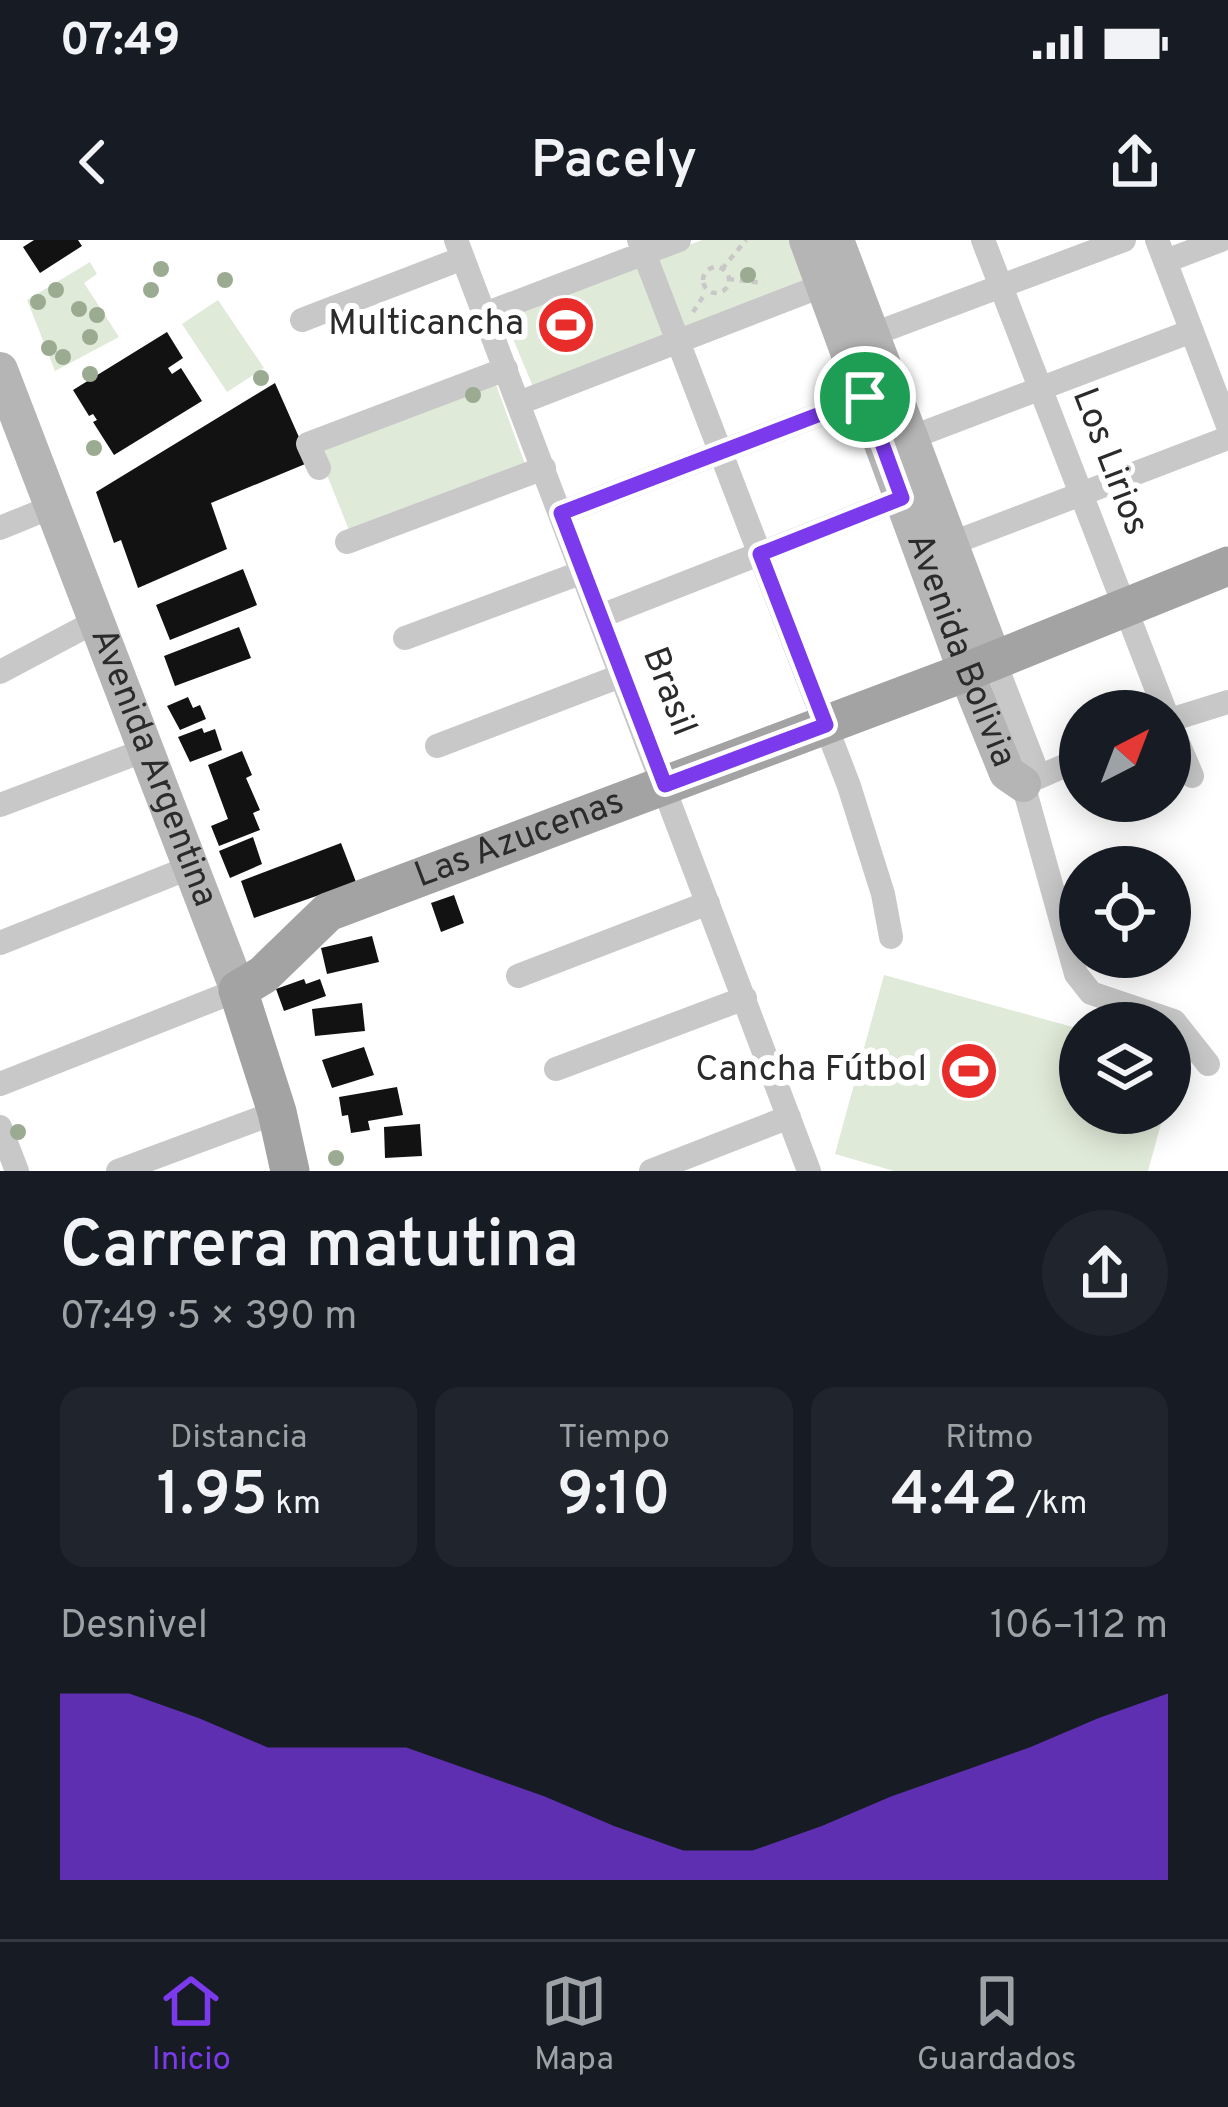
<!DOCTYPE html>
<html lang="es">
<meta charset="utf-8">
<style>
:root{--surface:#171b24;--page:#20242c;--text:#f1f3f6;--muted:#9ea1a6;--line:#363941;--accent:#7c3aed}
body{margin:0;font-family:Overpass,sans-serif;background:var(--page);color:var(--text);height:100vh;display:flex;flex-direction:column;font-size:45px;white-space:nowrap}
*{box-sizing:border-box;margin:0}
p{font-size:39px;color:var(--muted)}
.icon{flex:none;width:66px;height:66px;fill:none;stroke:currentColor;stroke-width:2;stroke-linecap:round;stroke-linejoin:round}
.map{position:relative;height:931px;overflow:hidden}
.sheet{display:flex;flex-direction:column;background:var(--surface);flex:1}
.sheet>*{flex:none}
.needle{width:78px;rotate:42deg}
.tools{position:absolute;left:1059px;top:450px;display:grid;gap:24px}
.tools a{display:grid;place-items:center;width:132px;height:132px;border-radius:50%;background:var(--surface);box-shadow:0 6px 30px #0003;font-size:60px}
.pin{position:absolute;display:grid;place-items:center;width:102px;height:102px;color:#fff;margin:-51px;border:6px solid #fff;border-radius:50%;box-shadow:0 3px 12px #0007}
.round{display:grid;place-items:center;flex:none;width:126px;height:126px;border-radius:63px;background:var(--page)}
.summary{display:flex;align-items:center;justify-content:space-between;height:204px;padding:0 60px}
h1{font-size:66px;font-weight:600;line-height:90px}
.figures{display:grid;grid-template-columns:repeat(3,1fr);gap:18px;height:204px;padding:12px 60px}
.figures div{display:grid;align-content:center;border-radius:24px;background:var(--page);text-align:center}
.figures b{font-size:60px;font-weight:600}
.figures small{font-size:33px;font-weight:400}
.figures p{font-size:33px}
.chart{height:336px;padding:24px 60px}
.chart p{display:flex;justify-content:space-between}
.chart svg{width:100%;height:216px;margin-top:12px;fill:var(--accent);opacity:.7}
.status{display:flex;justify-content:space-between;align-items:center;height:84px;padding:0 60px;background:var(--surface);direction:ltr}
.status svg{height:33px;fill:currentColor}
header{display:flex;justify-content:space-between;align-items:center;height:156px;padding:0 60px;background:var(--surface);font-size:54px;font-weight:600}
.tabs{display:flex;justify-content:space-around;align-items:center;height:168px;border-top:3px solid var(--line);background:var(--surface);font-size:33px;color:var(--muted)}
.tabs a{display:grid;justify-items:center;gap:6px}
.tabs .current{color:var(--accent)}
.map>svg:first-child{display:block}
.green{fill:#e0ead8}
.building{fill:#121212}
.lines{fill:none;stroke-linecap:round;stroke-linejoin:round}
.path{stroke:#c8c8c8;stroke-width:4.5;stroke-dasharray:6 6;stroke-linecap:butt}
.street{stroke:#c8c8c8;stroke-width:24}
.secondary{stroke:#b5b5b5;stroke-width:36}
.primary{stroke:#a3a3a3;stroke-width:39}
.tree{fill:#9bab92}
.route-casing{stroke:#fff;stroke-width:24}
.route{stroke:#7c3aed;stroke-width:15}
.labels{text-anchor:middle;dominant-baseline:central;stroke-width:12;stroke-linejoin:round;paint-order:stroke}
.poi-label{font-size:36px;fill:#2b2b2b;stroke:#fff;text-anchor:end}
.street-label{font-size:36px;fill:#2b2b2b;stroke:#fff}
</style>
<div class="status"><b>07:49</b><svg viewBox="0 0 49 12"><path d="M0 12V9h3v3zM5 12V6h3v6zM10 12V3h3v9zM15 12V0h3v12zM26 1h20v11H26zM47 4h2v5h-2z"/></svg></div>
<header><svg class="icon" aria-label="back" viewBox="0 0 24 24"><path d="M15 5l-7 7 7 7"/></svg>Pacely<svg class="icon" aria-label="share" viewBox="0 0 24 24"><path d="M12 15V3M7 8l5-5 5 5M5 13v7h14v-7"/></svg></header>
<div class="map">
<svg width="1228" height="931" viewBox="0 0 1228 931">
<rect width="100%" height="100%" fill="#fff"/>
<path class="green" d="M702 0H802L818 42 534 149 503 75Z
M90 22 97 34 84 43 119 97 55 131 27 60Z
M218 60 264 128 227 152 182 84Z
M495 142 525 224 351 295 317 210Z
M884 735 1080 789V873H1164L1148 931H894L835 914Z"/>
<path class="building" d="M34 0H78L82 6 40 33 23 7Z
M167 92 183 118 168 128 172 134 181 128 202 161 114 215 93 182 97 180 93 174 89 176 73 150Z
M275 143 310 222 211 263 227 309 138 348 121 300 114 303 96 252Z
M243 329 257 365 170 400 156 365Z
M239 387 251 418 175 446 164 416Z
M188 457 193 468 200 465 206 479 180 490 167 466Z
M202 488 204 493 215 489 222 510 190 522 178 497Z
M242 511 252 535 246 538 260 570 253 573 260 590 219 606 211 586 228 579 208 525Z
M253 597 262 624 230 638 219 611Z
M341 603 356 642 254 678 241 641Z
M454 655 464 683 441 692 431 663Z
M372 696 379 722 327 734 321 708Z
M304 739 306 744 320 739 326 756 284 771 276 749Z
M362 763 365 791 315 796 312 769Z
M364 807 374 835 332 848 322 820Z
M397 847 403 875 368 881 370 890 351 893 348 875 342 876 339 857Z
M420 884 422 916 385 918 384 887Z"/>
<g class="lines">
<path class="path" d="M703 40a13 13 0 1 1 26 0a13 13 0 1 1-26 0Z
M722 29 746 0
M728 39 764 43
M693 72 706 52"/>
<path class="street" d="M456 0 809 931
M639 0 849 546 883 654 891 697
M983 0 1165 471
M1157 0 1228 186
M1166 21 1221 0
M485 74 679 0
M302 80 463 18
M871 95 1124 0
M519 163 824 45
M910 198 1192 91
M319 228 308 204 506 129
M561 273 865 157
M0 288 54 266
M347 302 544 228
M950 304 1228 198
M601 376 902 258
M405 398 583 332
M994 420 1039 537
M0 432 98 380
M1170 480 1228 462
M1170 484 1192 536
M437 506 623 435
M1080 519 1023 544 1076 734 1091 753 1174 781 1208 824
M0 565 148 509
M0 703 191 627
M518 736 708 663
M556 829 745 758
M0 844 238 750
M0 887 17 931
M118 931 277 872
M651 931 789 877"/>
<g class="secondary">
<path id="s1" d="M807 0 966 432 1007 533 1023 544"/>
<path d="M836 0 994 420"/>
<path id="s2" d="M0 130 238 750"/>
</g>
<path class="primary" id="s3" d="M290 931 277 872 238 750 263 735 328 672 966 432 1228 326"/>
</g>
<g class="tree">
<circle cx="161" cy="29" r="8"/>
<circle cx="748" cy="35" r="8"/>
<circle cx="225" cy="40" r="8"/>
<circle cx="56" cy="50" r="8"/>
<circle cx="151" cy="50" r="8"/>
<circle cx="38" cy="62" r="8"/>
<circle cx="79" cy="69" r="8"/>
<circle cx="97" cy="75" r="8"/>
<circle cx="90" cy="97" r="8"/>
<circle cx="49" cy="108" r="8"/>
<circle cx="63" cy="117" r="8"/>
<circle cx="90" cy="134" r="8"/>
<circle cx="261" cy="138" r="8"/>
<circle cx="473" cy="155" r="8"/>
<circle cx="94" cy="208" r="8"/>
<circle cx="18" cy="892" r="8"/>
<circle cx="336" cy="918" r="8"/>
</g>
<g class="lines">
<defs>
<path id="route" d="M865 157 902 258 760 314 826 485 665 545 561 273Z"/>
</defs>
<use href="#route" class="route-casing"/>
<use href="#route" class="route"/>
</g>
<defs>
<symbol id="stadium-disc" viewBox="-11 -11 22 22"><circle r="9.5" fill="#e72c29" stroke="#fff"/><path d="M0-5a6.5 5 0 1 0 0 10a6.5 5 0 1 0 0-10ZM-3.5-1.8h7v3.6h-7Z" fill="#fff"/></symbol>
</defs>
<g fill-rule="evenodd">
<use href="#stadium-disc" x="533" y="52" width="66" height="66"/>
<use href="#stadium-disc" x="936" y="798" width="66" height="66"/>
</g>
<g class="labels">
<g class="poi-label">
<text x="524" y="85">Multicancha</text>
<text x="927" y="831">Cancha Fútbol</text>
</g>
<g class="street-label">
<text transform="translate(1109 222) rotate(69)">Los Lirios</text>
<text stroke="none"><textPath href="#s1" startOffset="438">Avenida Bolivia</textPath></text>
<text transform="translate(668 452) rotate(69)">Brasil</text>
<text stroke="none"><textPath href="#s2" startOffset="426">Avenida Argentina</textPath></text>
<text stroke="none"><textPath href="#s3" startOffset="513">Las Azucenas</textPath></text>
</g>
</g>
</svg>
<div class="tools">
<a><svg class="needle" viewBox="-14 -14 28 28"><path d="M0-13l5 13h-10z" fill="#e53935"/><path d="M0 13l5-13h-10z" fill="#9ea1a6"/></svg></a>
<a><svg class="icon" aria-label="locate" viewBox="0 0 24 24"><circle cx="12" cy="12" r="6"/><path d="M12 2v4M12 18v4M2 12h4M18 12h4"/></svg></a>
<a><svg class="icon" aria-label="layers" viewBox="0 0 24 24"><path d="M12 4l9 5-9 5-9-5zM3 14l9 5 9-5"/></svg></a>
</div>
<div class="pin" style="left:865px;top:157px;background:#1e9e55"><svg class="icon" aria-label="arrive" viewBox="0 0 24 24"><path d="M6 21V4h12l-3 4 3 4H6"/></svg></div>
</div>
<section class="sheet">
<div class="summary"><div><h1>Carrera matutina</h1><p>07:49 · 5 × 390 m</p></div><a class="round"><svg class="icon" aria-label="share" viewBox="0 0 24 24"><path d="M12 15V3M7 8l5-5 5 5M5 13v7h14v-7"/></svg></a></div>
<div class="figures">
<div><p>Distancia</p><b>1.95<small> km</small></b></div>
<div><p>Tiempo</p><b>9:10</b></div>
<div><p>Ritmo</p><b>4:42<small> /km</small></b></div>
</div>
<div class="chart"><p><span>Desnivel</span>106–112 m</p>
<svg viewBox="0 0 160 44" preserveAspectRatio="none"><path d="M0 44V6L10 6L20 11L30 17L40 17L50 17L60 22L70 27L80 33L90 38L100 38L110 33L120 27L130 22L140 17L150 11L160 6V44z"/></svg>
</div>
</section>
<nav class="tabs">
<a class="current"><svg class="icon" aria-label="home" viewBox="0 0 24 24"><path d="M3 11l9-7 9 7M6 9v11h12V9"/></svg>Inicio</a>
<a><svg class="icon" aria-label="map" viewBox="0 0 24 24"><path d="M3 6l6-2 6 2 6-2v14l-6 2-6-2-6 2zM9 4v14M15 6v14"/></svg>Mapa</a>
<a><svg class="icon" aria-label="saved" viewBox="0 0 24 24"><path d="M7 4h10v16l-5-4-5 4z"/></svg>Guardados</a>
</nav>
